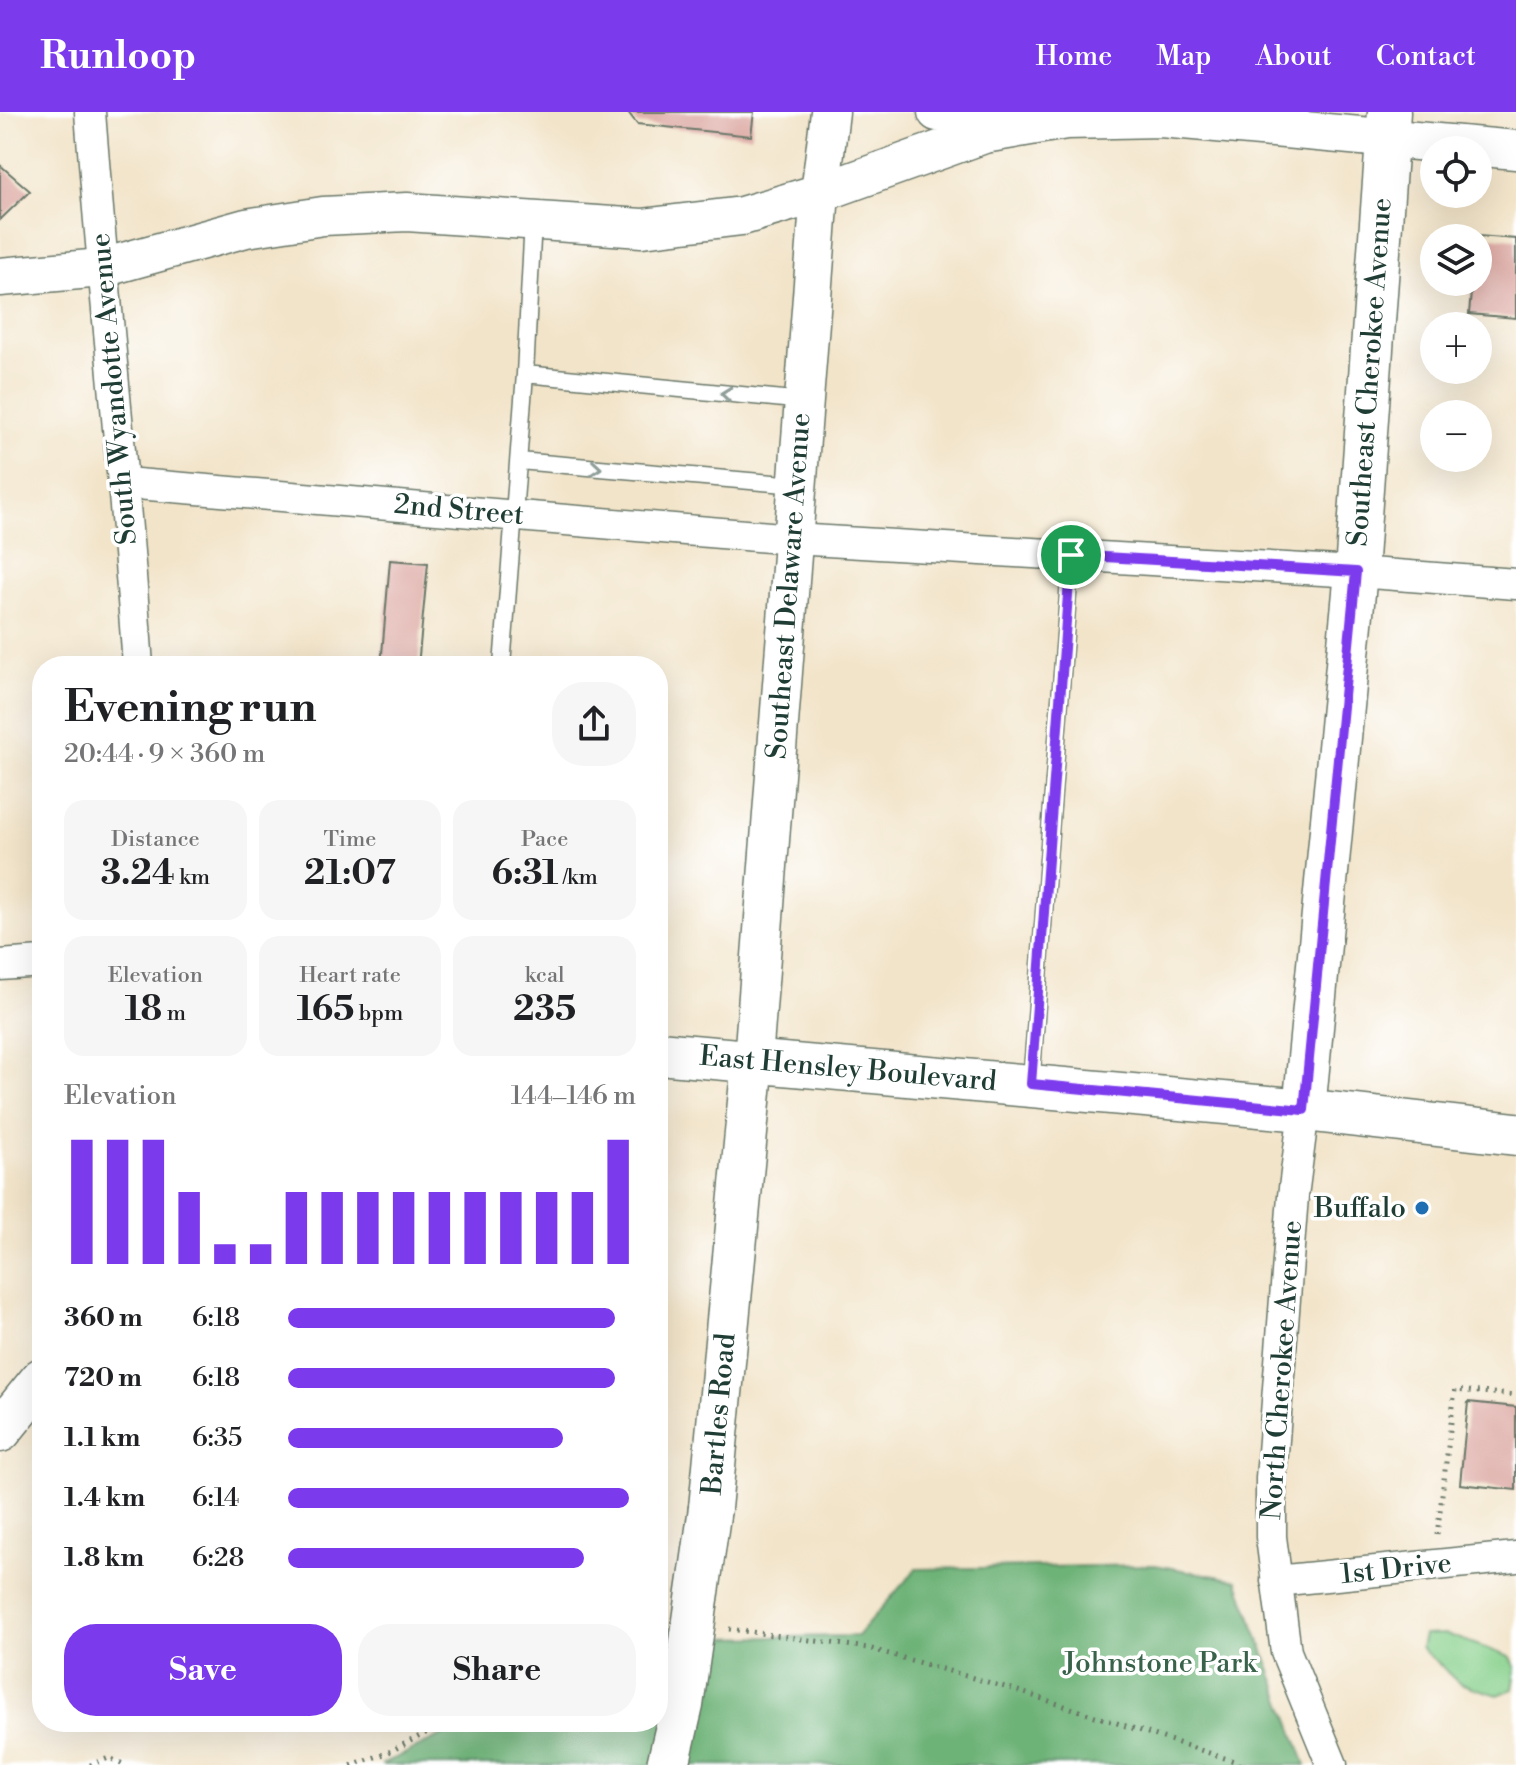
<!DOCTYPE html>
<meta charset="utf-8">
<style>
:root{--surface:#fff;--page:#f6f6f6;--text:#202124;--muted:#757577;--accent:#7c3aed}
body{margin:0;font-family:"Libre Bodoni",serif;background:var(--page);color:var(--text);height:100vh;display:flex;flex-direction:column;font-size:30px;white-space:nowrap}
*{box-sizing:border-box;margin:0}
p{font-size:26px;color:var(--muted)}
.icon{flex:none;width:44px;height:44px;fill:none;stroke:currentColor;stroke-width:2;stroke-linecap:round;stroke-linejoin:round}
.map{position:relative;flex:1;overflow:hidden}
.details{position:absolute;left:32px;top:544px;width:636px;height:1076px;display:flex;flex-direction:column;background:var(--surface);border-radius:32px;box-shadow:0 8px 32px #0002}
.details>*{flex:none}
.fabs{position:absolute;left:1420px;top:24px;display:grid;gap:16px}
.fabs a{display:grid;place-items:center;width:72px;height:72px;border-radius:50%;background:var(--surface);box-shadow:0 8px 32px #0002;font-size:40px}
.pin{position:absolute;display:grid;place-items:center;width:68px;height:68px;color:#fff;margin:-34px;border:4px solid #fff;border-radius:50%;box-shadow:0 2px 8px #0007}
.round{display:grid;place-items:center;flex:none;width:84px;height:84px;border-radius:32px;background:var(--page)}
.headline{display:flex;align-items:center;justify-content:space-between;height:136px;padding:0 32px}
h1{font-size:44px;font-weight:700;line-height:60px}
.figures{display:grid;grid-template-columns:repeat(3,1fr);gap:12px;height:136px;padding:8px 32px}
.figures div{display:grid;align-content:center;border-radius:20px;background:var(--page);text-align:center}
.figures b{font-size:34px;font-weight:700}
.figures small{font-size:22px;font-weight:400}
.figures p{font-size:22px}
.chart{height:224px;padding:16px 32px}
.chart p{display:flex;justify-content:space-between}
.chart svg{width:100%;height:144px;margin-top:8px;stroke:var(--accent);stroke-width:6}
.primary-button{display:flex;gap:16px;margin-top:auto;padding:16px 32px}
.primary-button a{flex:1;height:92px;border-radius:32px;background:var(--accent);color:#fff;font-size:32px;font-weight:700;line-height:92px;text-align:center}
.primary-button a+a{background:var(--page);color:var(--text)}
ul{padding:0 32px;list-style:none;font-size:26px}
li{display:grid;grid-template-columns:128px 96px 1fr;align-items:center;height:60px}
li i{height:20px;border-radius:10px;background:var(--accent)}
header{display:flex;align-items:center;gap:48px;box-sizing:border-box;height:112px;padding:0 40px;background:var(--accent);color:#fff}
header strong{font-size:38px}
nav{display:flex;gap:44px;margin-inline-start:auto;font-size:28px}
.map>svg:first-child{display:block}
.green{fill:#87d08b;stroke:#538660;stroke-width:2}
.forest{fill:#6db277;stroke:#467856;stroke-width:2}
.building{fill:#dba59f}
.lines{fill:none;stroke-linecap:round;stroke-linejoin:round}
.service-casing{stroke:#697768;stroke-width:19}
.minor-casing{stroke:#697768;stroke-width:33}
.tertiary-casing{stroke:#697768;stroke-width:41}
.secondary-casing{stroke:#697768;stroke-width:45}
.path{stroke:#697768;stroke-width:5;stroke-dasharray:2 6;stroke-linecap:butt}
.service{stroke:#fff;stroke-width:16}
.minor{stroke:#fff;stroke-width:30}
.tertiary{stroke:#fff;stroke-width:38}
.secondary{stroke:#fff;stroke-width:42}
.secondary-bridge-casing{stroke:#697768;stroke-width:45;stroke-linecap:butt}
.secondary-bridge{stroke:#fff;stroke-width:42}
.oneway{stroke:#8f9e9a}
.route-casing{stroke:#fff;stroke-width:16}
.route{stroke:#7c3aed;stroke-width:10}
.poi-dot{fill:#1f6fb2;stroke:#fff;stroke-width:3}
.labels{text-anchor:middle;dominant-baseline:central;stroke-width:7;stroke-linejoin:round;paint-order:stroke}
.street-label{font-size:28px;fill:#1f3d34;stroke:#fff}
.poi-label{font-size:28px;fill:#1f3d34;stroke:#fff;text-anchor:end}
.park-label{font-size:28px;fill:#39624a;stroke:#fff}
</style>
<header>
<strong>Runloop</strong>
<nav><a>Home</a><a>Map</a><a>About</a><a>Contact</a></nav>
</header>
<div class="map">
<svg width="1516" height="1653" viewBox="0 0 1516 1653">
<rect width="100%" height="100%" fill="#fff"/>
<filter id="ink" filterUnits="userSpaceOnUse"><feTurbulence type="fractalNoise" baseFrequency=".0125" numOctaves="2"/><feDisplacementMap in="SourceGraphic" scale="16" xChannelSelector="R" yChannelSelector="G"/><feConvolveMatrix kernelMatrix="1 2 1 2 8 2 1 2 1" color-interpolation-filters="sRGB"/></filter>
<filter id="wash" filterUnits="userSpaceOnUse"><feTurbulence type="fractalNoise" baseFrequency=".006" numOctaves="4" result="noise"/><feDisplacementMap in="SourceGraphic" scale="32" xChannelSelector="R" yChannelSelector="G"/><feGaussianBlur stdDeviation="1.8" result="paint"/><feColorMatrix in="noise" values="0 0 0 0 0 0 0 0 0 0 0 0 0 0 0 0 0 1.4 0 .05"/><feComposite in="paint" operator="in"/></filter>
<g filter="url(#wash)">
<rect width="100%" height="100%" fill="#f2e4c9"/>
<path class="green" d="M1446 1522 1511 1545 1516 1557 1513 1577 1498 1583 1459 1571 1421 1536 1424 1523Z"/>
<path class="forest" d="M1155 1453 1237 1468 1306 1653H381L471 1610H658V1533L710 1526 857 1524 916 1457Z"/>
<g id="blocks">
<path class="building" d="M628 0H754L751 24 637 12Z
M0 53 30 79 0 108Z
M1478 124 1516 127V206L1469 202 1472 170H1478Z
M390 448 428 451 418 554H381Z
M1468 1290 1516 1295V1378L1460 1372Z"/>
</g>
</g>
<g filter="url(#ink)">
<use href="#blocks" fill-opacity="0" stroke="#697768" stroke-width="2"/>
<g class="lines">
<defs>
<path id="service" d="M525 262 804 289
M519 349 797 373
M502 554 525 262 533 108
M1031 972 1071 443"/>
<path id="minor" d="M90 0C104 185 125 369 138 554
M125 371 793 427 1356 460 1516 472
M0 853 42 850
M1304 998 1293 1084 1271 1366V1425L1286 1540 1332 1653
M1276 1469 1516 1445"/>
<path id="tertiary" d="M937 0 1015 5
M0 165 102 156 246 116 323 104 407 100 642 116 742 104 820 81 984 22 1066 8 1161 6 1516 38
M753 948 820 81 830 0"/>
<path id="secondary" d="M658 941 1304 998 1516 1022
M1304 998 1356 460 1389 0
M0 1319 42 1267
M710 1396 753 948"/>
</defs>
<use href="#service" class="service-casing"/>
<use href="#minor" class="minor-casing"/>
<use href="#tertiary" class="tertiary-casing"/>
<use href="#secondary" class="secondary-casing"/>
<path class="path" d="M1437 1423 1455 1278 1516 1283
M729 1517 868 1536 1012 1577 1237 1650 1240 1653
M90 1653 109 1646 126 1653
M351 1653 387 1641 447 1610"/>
<use href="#service" class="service"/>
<use href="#minor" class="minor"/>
<use href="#tertiary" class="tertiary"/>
<use href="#secondary" class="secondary"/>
<defs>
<path id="secondary-bridge" d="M668 1653 682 1593 710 1396"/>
</defs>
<use href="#secondary-bridge" class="secondary-bridge-casing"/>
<use href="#secondary-bridge" class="secondary-bridge"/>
</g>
<defs><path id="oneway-chevron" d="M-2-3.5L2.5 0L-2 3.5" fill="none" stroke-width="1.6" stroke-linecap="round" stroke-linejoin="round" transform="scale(2)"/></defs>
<g class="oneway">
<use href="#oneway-chevron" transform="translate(726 282) rotate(-174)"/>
<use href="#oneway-chevron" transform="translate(596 356) rotate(5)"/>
</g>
</g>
<g class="lines" filter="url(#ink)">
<defs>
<path id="route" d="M1071 443 1356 460 1304 998 1031 972Z"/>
</defs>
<use href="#route" class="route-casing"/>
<use href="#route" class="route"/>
</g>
<circle class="poi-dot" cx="1422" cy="1096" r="8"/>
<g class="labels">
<g class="street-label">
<text transform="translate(1370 260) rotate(-86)">Southeast Cherokee Avenue</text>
<text transform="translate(114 277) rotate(-95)">South Wyandotte Avenue</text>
<text transform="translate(459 398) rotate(5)">2nd Street</text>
<text transform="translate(789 474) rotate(-86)">Southeast Delaware Avenue</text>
<text transform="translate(848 957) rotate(5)">East Hensley Boulevard</text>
<text transform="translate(1282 1258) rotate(-86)">North Cherokee Avenue</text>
<text transform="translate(719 1302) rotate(-85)">Bartles Road</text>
<text transform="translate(1396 1457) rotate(-6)">1st Drive</text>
</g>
<g class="poi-label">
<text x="1406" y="1096">Buffalo</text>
</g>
<g class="park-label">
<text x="1160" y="1551">Johnstone Park</text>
</g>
</g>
</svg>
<div class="fabs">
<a><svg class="icon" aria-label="locate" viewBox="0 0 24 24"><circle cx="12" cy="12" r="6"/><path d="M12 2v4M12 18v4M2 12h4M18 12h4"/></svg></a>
<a><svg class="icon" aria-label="layers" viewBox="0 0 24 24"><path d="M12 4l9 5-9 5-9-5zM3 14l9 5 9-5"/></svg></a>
<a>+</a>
<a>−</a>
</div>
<div class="pin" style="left:1071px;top:443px;background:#1e9e55"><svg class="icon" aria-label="arrive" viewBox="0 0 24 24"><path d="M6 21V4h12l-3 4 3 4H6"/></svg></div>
<section class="details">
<div class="headline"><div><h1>Evening run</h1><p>20:44 · 9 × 360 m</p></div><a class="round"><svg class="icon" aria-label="share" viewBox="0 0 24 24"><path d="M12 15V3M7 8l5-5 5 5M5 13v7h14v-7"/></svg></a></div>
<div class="figures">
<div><p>Distance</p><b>3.24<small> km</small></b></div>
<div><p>Time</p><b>21:07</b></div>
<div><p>Pace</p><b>6:31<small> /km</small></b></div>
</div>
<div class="figures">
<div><p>Elevation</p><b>18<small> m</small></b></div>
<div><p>Heart rate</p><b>165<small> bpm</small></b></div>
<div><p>kcal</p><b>235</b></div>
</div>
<div class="chart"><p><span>Elevation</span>144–146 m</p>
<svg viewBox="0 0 160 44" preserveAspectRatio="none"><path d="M5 44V6M15 44V6M25 44V6M35 44V22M45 44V38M55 44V38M65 44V22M75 44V22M85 44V22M95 44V22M105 44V22M115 44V22M125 44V22M135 44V22M145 44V22M155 44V6"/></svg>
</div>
<ul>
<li><b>360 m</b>6:18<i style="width:94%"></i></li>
<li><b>720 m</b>6:18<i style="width:94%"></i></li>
<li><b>1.1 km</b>6:35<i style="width:79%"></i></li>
<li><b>1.4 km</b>6:14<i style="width:98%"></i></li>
<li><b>1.8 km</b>6:28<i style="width:85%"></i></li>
</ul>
<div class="primary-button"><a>Save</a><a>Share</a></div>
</section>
</div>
